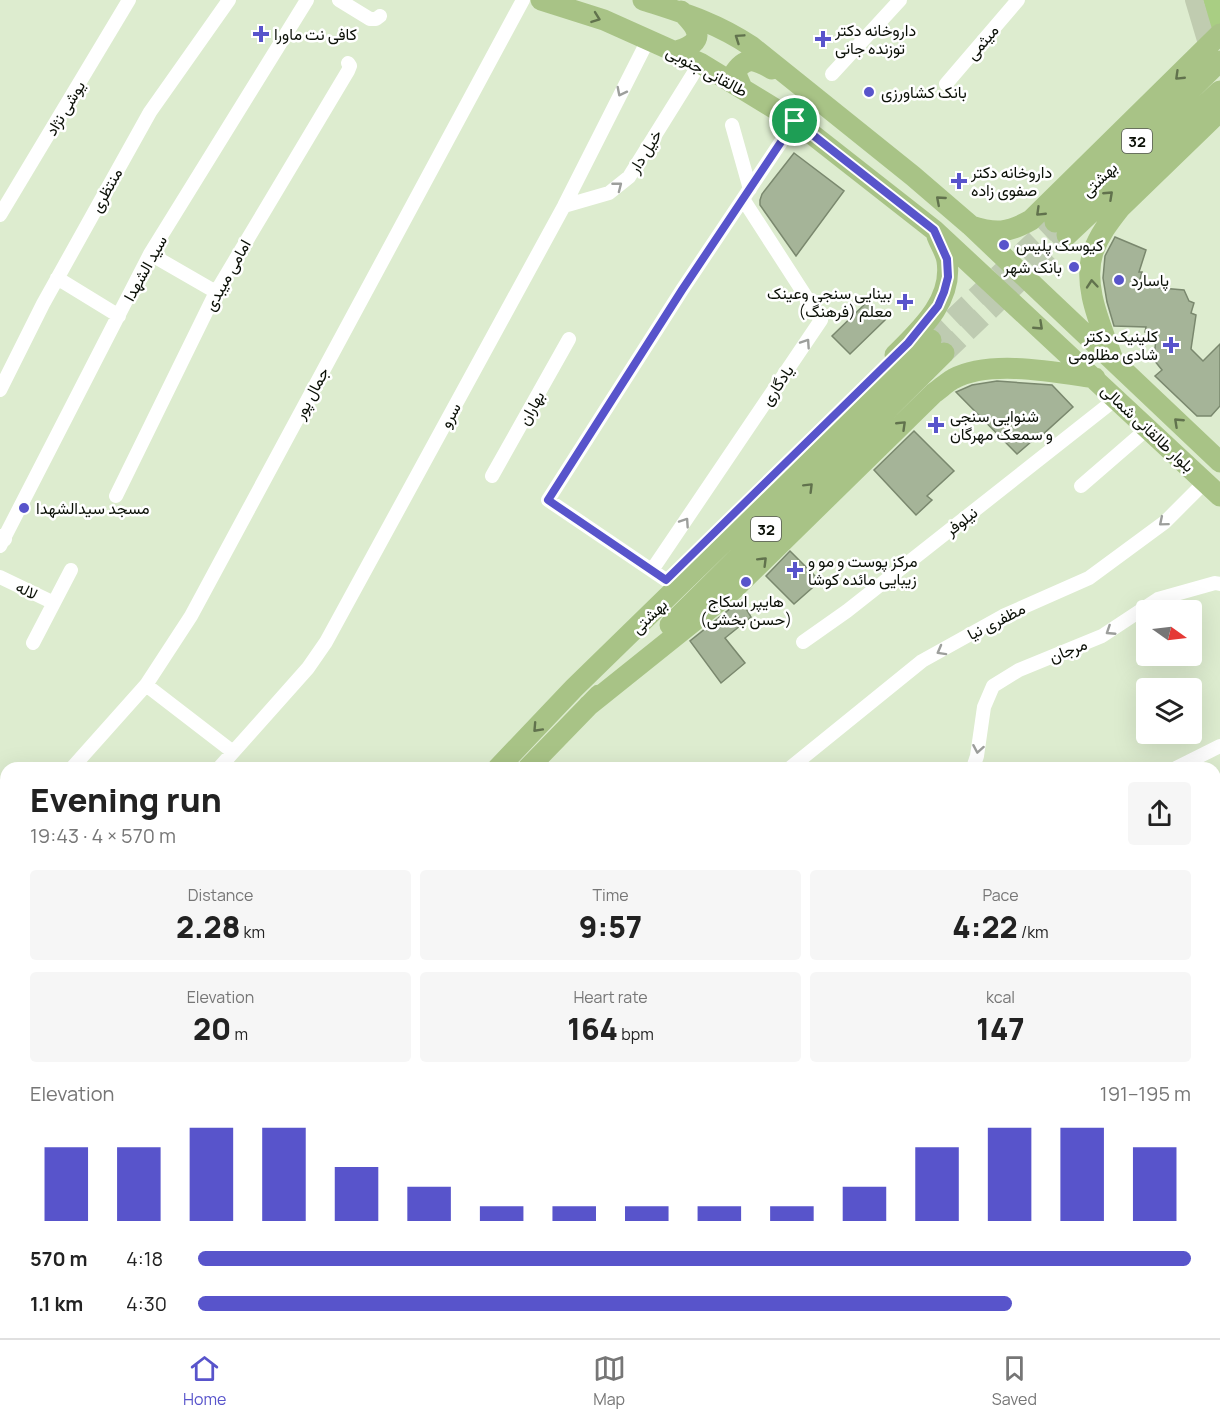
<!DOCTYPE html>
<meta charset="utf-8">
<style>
:root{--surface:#fff;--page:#f6f6f6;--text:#222;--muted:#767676;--line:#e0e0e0;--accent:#5854cb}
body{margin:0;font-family:Manrope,Vazirmatn,sans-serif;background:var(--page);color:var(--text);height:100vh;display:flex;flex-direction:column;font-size:22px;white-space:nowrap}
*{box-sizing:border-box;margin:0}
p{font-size:20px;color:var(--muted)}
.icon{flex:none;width:33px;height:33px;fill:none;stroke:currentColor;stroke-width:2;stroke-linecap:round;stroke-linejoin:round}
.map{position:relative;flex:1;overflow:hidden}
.side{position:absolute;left:0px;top:762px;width:1221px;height:576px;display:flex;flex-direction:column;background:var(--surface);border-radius:18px 18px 0 0;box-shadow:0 6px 24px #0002}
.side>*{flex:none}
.needle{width:39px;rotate:104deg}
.controls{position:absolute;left:1136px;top:600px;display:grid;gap:12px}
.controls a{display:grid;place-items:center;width:66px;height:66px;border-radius:6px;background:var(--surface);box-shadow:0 6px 24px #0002;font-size:30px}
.pin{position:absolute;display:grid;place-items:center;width:51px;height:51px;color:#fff;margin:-26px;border:3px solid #fff;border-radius:50%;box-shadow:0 2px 6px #0007}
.round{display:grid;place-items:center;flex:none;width:63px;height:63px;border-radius:6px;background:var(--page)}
.overview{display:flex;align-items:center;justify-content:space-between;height:102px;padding:0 30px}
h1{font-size:33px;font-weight:800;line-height:45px}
.metrics{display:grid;grid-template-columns:repeat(3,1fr);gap:9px;height:102px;padding:6px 30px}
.metrics div{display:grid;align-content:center;border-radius:6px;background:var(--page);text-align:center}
.metrics b{font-size:30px;font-weight:800}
.metrics small{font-size:16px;font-weight:400}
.metrics p{font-size:16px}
.chart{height:168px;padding:12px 30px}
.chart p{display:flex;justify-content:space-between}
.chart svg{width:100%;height:108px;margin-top:6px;stroke:var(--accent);stroke-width:6}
ul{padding:0 30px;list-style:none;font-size:20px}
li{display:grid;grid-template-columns:96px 72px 1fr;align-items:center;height:45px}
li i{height:15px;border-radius:8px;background:var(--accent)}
.tabs{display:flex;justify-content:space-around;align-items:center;height:84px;border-top:2px solid var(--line);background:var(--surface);font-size:16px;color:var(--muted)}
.tabs a{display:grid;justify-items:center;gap:3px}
.tabs .selected{color:var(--accent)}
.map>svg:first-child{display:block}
.green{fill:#a9ce83}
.building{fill:#a5b498;stroke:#7a886e;stroke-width:1.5}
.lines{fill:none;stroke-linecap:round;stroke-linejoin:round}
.primary-tunnel{stroke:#becbb1;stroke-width:21;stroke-dasharray:21 10;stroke-linecap:butt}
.minor{stroke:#fff;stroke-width:14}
.tertiary{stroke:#fff;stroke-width:16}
.secondary{stroke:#c0ccb0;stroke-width:18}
.primary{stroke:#a8c386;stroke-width:21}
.oneway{stroke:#61724d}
.oneway2{stroke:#9d9f9c}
.route-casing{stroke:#fff;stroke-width:12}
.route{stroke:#5854cb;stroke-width:8}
.poi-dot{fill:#5854cb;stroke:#fff;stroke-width:2}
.labels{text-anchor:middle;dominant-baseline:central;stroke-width:5;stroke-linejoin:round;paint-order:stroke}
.shield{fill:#fff;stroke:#545851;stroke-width:1.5}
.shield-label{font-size:15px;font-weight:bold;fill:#0b1007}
.poi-label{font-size:16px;fill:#0b1007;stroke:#fff;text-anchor:start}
.street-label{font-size:16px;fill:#0b1007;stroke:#fff}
</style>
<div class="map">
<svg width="1220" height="1338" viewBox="0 0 1220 1338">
<rect width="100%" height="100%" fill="#ddeccf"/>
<path class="green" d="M1203 0H1220V29L1213 37Z"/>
<path class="building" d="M794 153 844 191 796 256 760 205V200L762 194Z
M1115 237 1146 250 1139 272H1142L1138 286 1184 290 1189 301 1194 303 1191 313 1196 315 1191 349 1203 361 1220 344V406L1211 416H1197L1155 376 1162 370 1154 360 1156 337 1151 338 1150 334 1145 332 1146 327 1114 326 1107 302 1103 278 1105 256Z
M867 302 885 320 850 354 832 336Z
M997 381 1052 385 1073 407 1041 436 1039 435 1017 454 956 392 972 385Z
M914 431 954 471 927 496 932 500 916 515 874 470Z
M790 551 820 581 794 604 766 576Z
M741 600 751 617 725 638 745 663 721 683 690 641Z"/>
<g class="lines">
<path class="primary-tunnel" d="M931 340 1055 222
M944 353 1067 235"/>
<path class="minor" d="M339 0 370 19H376L380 16
M832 74 900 0
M946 84 1018 0
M732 125 750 189
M564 206 609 193 629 177 700 63
M0 215 129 0
M150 254 216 292
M57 278 119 316
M0 390 43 304 150 112 229 0
M492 476 569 339
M1081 486 1148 428
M116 496 216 292 348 71 350 66 348 63
M0 546 150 254 307 0
M652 570 821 320 743 199
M0 577 54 603
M666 580 548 500 682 290 795 121
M803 642 847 611 1117 398
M33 643 71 570
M146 685 233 752
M72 768 146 685 191 616 523 0
M219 768 308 668 326 642 564 206 648 40
M790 768 922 661 1003 616 1089 578 1165 522 1205 482
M973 768 977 756 984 707 993 686 1019 670 1102 636 1158 599 1215 583 1220 584
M1176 768 1220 746
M0 856 6 849
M1215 986 1220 1008
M0 1012 6 1005
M584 1332 585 1338
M1014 1332 1015 1338
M68 1338 76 1332
M167 1338 179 1332
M328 1338 336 1335 410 1338
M482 1338 484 1332
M515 1338 517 1332"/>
<path class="tertiary" d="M0 537 4 539
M0 1313 6 1316
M26 1332 32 1338"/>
<path class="secondary" d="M1194 0 1208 47
M1215 1272 1220 1270
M1090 1332 1091 1338
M1109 1332 1111 1338
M901 1338 934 1332"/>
<path class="primary" d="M541 0 604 20 700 63 795 121 934 230 1220 496
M643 0C683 13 715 22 751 46L913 176 970 225 1220 462
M674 52C706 43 701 31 681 11
M742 88 735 72C747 55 756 60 772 69
M1055 222 1220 61
M971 226C996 234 1008 233 1031 220L1220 34
M1067 235 1220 91
M895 355C920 330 953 301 947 261 946 253 940 244 937 236
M1112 357C1101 325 1082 286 1093 252 1099 235 1109 222 1120 208L1220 111
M670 625 944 353
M588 706 734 589 934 393C940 389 946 383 953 379 990 359 1054 372 1095 378
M498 768 574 688 931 340
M528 768 599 695
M0 1231 6 1225
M0 1275 6 1270"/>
</g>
<defs><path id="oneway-chevron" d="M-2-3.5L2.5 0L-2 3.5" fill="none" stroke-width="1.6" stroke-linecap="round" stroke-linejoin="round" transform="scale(1.5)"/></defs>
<g class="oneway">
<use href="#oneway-chevron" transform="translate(596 18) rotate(20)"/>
<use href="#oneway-chevron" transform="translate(739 38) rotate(-146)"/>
<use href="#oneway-chevron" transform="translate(1179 76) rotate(136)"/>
<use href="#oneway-chevron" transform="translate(1109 195) rotate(-43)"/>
<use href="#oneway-chevron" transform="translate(940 200) rotate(-139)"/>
<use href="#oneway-chevron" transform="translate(1040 212) rotate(136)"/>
<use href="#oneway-chevron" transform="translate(1092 284) rotate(-95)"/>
<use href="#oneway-chevron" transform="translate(1039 326) rotate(43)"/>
<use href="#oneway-chevron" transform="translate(1178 422) rotate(-137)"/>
<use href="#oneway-chevron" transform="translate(902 425) rotate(-44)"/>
<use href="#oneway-chevron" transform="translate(809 487) rotate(-45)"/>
<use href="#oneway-chevron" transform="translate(763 561) rotate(-45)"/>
<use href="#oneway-chevron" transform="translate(537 728) rotate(133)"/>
</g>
<g class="oneway2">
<use href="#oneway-chevron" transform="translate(621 92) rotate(117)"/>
<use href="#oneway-chevron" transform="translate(618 186) rotate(-38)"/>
<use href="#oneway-chevron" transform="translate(806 343) rotate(-56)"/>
<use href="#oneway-chevron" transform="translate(685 522) rotate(-56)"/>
<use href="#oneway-chevron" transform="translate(1163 522) rotate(140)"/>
<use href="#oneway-chevron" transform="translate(1110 631) rotate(147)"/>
<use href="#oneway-chevron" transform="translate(941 651) rotate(151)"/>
<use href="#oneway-chevron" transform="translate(978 749) rotate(100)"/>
</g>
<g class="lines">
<defs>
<path id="route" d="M795 121 934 230 947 259 948 277 944 292 938 306 908 343 666 580 548 500 682 290Z"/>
</defs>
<use href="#route" class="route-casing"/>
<use href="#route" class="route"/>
</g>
<g class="poi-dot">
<path d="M258 25h6v6h6v6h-6v6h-6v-6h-6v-6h6z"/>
<path d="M820 30h6v6h6v6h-6v6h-6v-6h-6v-6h6z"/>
<circle cx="869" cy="92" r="6"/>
<path d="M956 172h6v6h6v6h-6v6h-6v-6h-6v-6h6z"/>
<circle cx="1004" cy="245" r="6"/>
<circle cx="1074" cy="267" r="6"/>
<circle cx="1119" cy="280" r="6"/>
<path d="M902 293h6v6h6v6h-6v6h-6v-6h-6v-6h6z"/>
<path d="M1168 336h6v6h6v6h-6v6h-6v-6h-6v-6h6z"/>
<path d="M933 416h6v6h6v6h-6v6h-6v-6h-6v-6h6z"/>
<circle cx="24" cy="508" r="6"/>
<path d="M792 561h6v6h6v6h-6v6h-6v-6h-6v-6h6z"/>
<circle cx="746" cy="582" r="6"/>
</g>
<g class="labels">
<g class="shield">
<rect x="1122" y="129" width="30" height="24" rx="4.5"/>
<rect x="751" y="517" width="30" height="24" rx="4.5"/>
</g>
<g class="shield-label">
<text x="1137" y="141">32</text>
<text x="766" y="529">32</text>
</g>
<g class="poi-label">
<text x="835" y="30">داروخانه دکتر<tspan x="835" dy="18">توزنده جانی</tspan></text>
<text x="274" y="34">کافی نت ماورا</text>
<text x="881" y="92">بانک کشاورزی</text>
<text x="971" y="172">داروخانه دکتر<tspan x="971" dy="18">صفوی زاده</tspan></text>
<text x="1016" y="245">کیوسک پلیس</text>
<text x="1062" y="267" text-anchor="end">بانک شهر</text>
<text x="1131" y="280">پاسارد</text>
<text x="892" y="293" text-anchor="end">بینایی سنجی وعینک<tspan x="892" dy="18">معلم (فرهنگ)</tspan></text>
<text x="1158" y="336" text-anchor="end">کلینیک دکتر<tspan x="1158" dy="18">شادی مظلومی</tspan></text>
<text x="950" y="416">شنوایی سنجی<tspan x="950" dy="18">و سمعک مهرگان</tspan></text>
<text x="36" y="508">مسجد سیدالشهدا</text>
<text x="808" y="561">مرکز پوست و مو و<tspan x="808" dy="18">زیبایی مائده کوشا</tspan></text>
<text x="746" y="601" text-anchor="middle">هایپر اسکاج<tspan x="746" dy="18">(حسن بخشی)</tspan></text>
</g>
<g class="street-label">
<text transform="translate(982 42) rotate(-49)">میثمی</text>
<text transform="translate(707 71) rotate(28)">طالقانی جنوبی</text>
<text transform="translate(65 108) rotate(-59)">یوشی نژاد</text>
<text transform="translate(645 151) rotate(-58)">خیل دار</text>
<text transform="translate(1099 179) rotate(-44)">بهشتى</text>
<text transform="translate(106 190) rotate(-61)">منتظری</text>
<text transform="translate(145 268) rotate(-61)">سید الشهدا</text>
<text transform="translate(227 275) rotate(-61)">امامی میبدی</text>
<text transform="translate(777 385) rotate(-56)">یادگاری</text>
<text transform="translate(311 393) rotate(-62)">جمال پور</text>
<text transform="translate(531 408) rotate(-61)">بهاران</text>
<text transform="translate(450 415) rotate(-61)">سرو</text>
<text transform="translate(1148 428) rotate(43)">بلوار طالقانی شمالی</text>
<text transform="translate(961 521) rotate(-38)">نیلوفر</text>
<text transform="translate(27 590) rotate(26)">لاله</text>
<text transform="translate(649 616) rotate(-44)">بهشتى</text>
<text transform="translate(996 621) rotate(-27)">مظفری نیا</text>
<text transform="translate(1068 650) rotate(-22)">مرجان</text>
</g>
</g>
</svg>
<div class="controls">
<a><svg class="needle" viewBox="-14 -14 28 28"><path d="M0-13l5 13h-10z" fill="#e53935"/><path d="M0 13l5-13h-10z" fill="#767676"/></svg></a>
<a><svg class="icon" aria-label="layers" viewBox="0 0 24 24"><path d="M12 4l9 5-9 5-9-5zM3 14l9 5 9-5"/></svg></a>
</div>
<div class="pin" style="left:795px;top:121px;background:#1e9e55"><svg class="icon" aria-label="arrive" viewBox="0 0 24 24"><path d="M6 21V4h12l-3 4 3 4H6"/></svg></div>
<section class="side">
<div class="overview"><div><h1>Evening run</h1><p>19:43 · 4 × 570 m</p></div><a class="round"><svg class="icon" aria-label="share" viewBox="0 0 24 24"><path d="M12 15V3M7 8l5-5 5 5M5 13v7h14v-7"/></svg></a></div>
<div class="metrics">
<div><p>Distance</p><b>2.28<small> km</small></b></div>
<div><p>Time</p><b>9:57</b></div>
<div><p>Pace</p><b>4:22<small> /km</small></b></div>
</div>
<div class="metrics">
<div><p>Elevation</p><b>20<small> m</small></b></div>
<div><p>Heart rate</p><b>164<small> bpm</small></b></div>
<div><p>kcal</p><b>147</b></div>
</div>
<div class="chart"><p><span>Elevation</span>191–195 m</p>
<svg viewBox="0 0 160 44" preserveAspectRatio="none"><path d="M5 44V14M15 44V14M25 44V6M35 44V6M45 44V22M55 44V30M65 44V38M75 44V38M85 44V38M95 44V38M105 44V38M115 44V30M125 44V14M135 44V6M145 44V6M155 44V14"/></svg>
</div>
<ul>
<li><b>570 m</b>4:18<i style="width:100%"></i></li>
<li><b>1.1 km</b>4:30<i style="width:82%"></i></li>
</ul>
</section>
</div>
<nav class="tabs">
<a class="selected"><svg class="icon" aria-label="home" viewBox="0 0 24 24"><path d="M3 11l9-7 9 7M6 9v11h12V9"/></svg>Home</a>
<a><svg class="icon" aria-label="map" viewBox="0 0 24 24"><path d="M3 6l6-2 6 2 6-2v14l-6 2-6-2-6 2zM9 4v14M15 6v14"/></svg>Map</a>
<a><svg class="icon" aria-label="saved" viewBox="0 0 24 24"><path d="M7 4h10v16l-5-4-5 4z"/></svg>Saved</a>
</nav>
